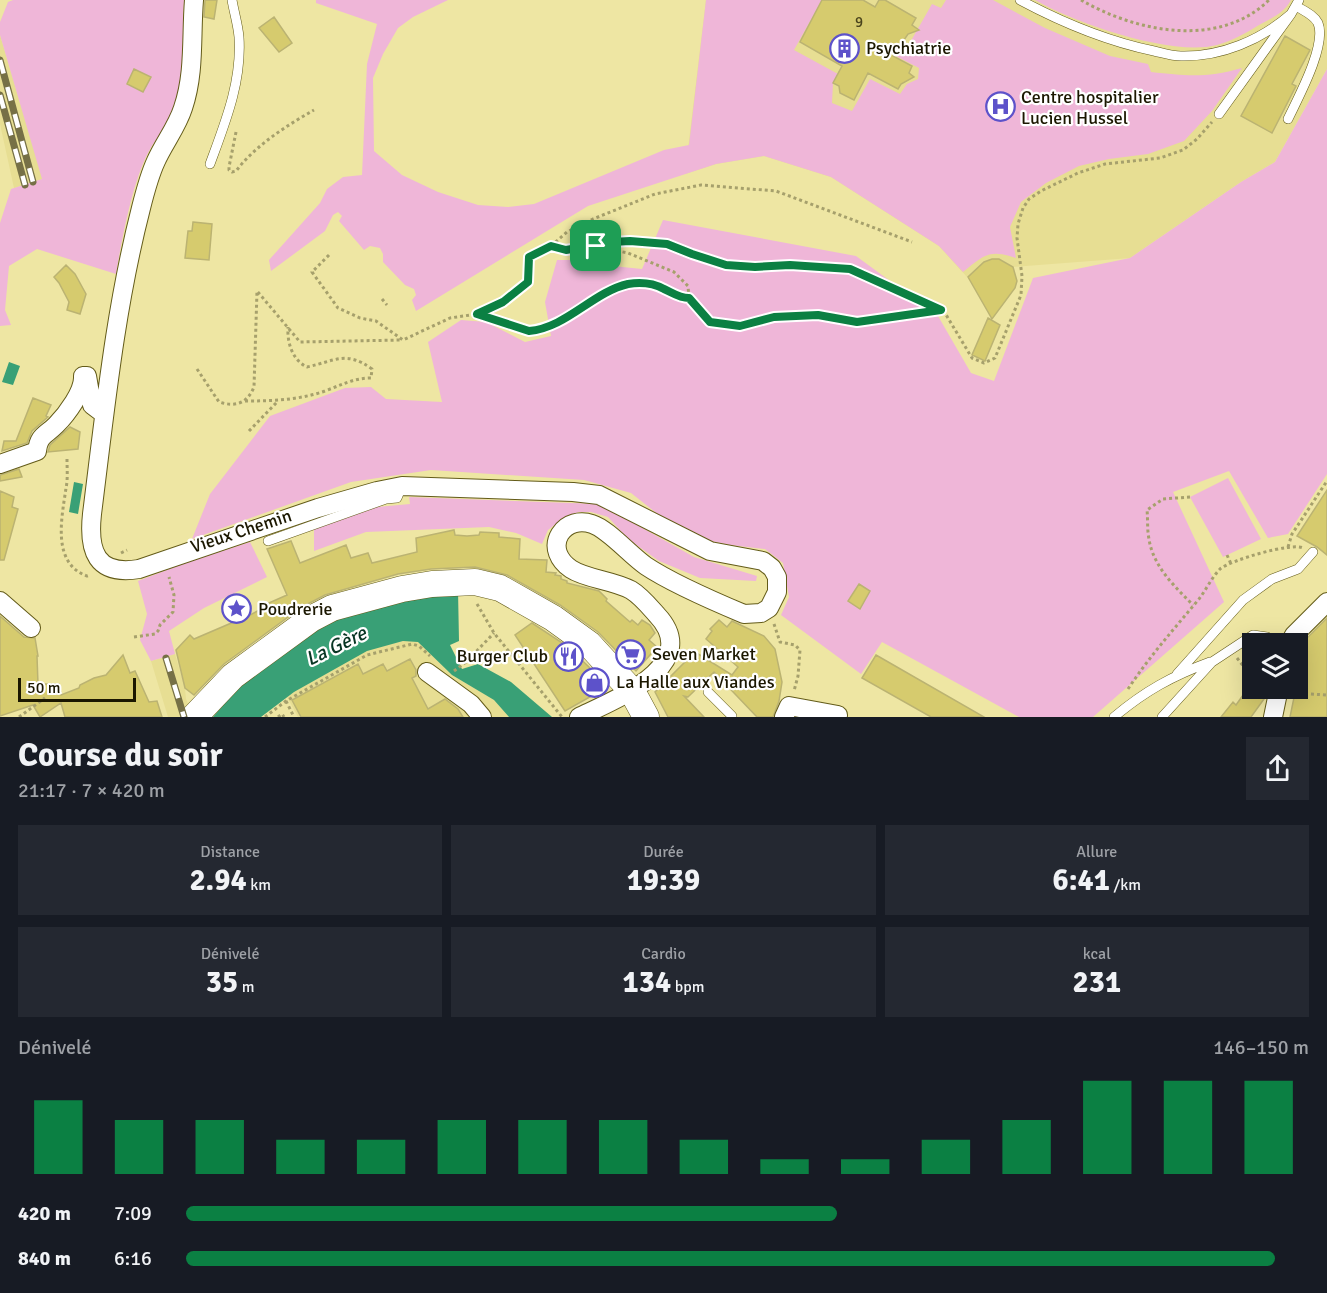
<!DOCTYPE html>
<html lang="fr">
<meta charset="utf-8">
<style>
:root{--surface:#171b24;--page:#242831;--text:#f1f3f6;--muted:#9ea1a6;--accent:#0b8043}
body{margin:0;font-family:Signika,sans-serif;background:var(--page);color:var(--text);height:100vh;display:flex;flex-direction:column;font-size:22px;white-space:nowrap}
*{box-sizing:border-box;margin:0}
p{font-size:20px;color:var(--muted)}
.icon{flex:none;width:33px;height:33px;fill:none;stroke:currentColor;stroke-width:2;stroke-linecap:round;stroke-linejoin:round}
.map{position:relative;height:717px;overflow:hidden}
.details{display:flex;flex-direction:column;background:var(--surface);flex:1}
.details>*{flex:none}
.tools{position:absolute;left:1242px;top:633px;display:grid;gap:12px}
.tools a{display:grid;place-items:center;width:66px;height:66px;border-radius:0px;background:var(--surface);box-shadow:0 6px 24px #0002;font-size:30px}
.scale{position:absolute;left:18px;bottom:15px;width:118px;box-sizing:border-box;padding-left:6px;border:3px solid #1b1700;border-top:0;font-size:16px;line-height:21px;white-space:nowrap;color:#1b1700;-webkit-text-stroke:4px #fff;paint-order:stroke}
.pin{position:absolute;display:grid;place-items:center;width:51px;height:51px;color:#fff;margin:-26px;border-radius:12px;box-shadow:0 3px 9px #0006}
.round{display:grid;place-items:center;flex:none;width:63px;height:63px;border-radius:0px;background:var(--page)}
.headline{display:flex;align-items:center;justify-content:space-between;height:102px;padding:0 18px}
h1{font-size:33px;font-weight:800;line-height:45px}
.metrics{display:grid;grid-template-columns:repeat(3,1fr);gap:9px;height:102px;padding:6px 18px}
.metrics div{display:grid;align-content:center;border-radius:0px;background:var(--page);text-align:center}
.metrics b{font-size:30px;font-weight:800}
.metrics small{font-size:16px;font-weight:400}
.metrics p{font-size:16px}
.chart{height:168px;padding:12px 18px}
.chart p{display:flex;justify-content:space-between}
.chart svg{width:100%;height:108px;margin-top:6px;stroke:var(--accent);stroke-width:6}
ul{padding:0 18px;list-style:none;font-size:20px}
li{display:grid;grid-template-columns:96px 72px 1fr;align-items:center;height:45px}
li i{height:15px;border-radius:8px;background:var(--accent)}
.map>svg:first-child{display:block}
.built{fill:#e7de93}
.green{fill:#efb6d8}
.water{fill:#39a076}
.building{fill:#d6cb6e;stroke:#bbb372;stroke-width:1.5}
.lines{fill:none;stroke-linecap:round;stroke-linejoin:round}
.lane-casing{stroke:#635b19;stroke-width:10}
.street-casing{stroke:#635b19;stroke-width:20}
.secondary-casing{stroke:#635b19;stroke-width:27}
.path{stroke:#a6a06c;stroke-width:3;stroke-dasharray:3 3;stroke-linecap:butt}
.lane{stroke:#fff;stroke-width:9}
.street{stroke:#fff;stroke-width:18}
.secondary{stroke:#fff;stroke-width:26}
.rail-casing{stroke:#767046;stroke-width:7}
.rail{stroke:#fff;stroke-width:4.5;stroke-dasharray:14;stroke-linecap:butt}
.route-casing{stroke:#fff;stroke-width:12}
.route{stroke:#0b8043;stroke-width:8}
.labels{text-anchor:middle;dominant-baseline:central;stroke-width:4.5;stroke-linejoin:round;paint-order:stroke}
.number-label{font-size:15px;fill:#4a441c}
.poi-label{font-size:18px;fill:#1b1700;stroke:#fff;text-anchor:start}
.street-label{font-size:18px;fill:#1b1700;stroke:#fff}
.water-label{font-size:20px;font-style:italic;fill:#073523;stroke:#fff}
</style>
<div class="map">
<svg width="1327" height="717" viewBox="0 0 1327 717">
<rect width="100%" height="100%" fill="#eee6a3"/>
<path class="built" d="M706 0H1327V69L1275 162 1241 182 1130 258 1013 267 999 259H992L984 262 967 277 939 246 831 177 764 156 716 164 685 174Z
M0 35 43 179 14 188 0 124Z
M403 641H418L452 675 494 700 509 717H298L287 697 294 692 367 650Z
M175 654 185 688 186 699 194 717H168L151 661Z"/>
<path class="green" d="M13 0H184C182 35 185 72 176 106 171 123 156 137 148 153 132 184 122 239 116 274L37 249 9 266 5 310 11 325 0 326V223L11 189 42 179 0 35V22L8 2Z
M316 0H448L413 17 398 28 383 54 373 78 374 151 402 175 438 192 478 205 508 207 534 204 664 150 689 145 706 0H822L794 50 838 74 833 83 832 103 852 111 870 79 900 94 907 84 918 79 919 68 884 50 892 40 908 46 932 4 941 8 946 0H993L1045 28 1110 56 1148 64 1151 72C1187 76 1207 78 1242 68L1212 111 1184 141 1148 154 1109 159 1079 166 1046 183 1021 202 1010 227 1016 258C989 249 984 255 963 272L939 246 831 177 764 156 716 164 588 206 416 311 412 300 416 295 414 289 405 285 383 262V254L380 248 370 246 364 250 339 221 342 216 338 212 333 215 325 231 271 271 269 260 320 203 327 189 343 177 362 175 367 64 377 24 316 3Z
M1035 0H1291C1284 13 1272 18 1259 25 1246 33 1232 41 1217 45 1172 57 1075 23 1035 0Z
M1327 69V474L1288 534 1268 538 1229 471 1173 492 1224 602 1093 717H1019L882 642 861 674 781 615 789 597 783 563 765 549 730 545 696 538 669 523 631 493 584 480 431 470 351 482 192 539 210 494 270 416 345 388 371 387 386 399 442 402 428 342 461 320 486 322 525 342 551 336 545 302 557 260H576L593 264 642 269 663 220 856 256 938 316 971 373 994 381 1033 278 1130 258 1241 182 1275 162Z
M1228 478 1261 539 1223 557 1190 497Z
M409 497 600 504 694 557 757 576 756 581 700 578 659 561 628 539 608 517 591 512H579L565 517 548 530 542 544 516 533 489 527 366 532 314 551V529L377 507 410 504Z
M250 542 267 577 204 608 169 631 175 654 151 661 140 640 147 614 138 581 185 563Z"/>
<path class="water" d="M9 362 20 366 13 385 2 382Z
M74 482 83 484 78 514 69 512Z
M458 590 459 641 450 645 462 669 478 664 511 682 552 717H509L494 700 452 675 418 642 403 641 367 651 294 692 261 717H213L243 682 328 618 418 595Z"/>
<path class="building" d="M205 0H217L214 19 204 17Z
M822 0H863L875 7 879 0H885L916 18 912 25 919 30 908 34 893 56 912 66 909 73 914 77 901 84 898 89 868 73 854 100 840 93 839 86 833 83 842 66 800 42Z
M274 17 292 43 279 52 259 28Z
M1285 36 1310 50 1292 84 1296 86 1272 133 1241 116Z
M134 69 151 77 143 92 127 84Z
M193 222 212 224 209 260 185 258 188 231H192Z
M992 259H999L1013 267 1017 281 1015 288 992 319 968 277 984 262Z
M66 265 75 274 86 294 80 314 67 310 69 302 59 283 54 277Z
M988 318 1000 325 985 361 972 355Z
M33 398 51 405 46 416 48 417 32 431 27 443 2 451 4 441H16Z
M70 427 80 432 78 449 48 452 50 445Z
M19 469 22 477 0 481V475Z
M1327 490V555L1317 547 1297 536Z
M0 491 14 497 12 507 18 509 4 560H0Z
M454 530 455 535 467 536 479 535 480 532 499 533V537L520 539 519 559 547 560 546 572 556 573 555 575 561 576V579L567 581V583L599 591 607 599 606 601 630 622 632 620 638 625 642 620 650 625 655 633 649 640 657 647 636 671 598 632 560 605 507 575 475 567 431 569 398 574 325 595 302 607 224 664 194 695 185 688 176 650 190 635 194 639 250 615 265 607 264 605 287 595 267 549 291 541 300 563 346 545 351 558 368 553 372 563 417 552 416 538Z
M859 584 870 591 860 609 848 601Z
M0 616 24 637 35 638 38 656H37L38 684H59L61 695 79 688 80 685 94 678 106 675 123 655 130 673 135 671 149 702 157 701 162 717H65L61 703 40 717 33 705 0 716Z
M1327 618V717H1290L1306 639Z
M719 620 727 627 732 621 764 636 775 649 782 682 779 701 773 717H757L714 672 688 697 684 696 704 717H668L655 692 695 652 732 675 738 667 706 639 712 631 710 629Z
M532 623 567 646 589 667 604 689 565 711 515 635Z
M876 655 984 717H931L862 678Z
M410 659 416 670V676L412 678 428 709 445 699 458 709 463 717H301L292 700 358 664 363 674 383 664 387 671Z
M1248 688H1266L1260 697 1264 699 1251 717H1221L1233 702 1236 705Z"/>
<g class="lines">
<defs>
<path id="lane" d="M1020 0C1063 23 1106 41 1154 51 1163 53 1172 56 1181 56 1221 57 1261 40 1291 14
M1219 114 1291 14 1299 0
M1288 119C1298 98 1327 45 1318 23 1314 15 1304 11 1296 6
M210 164C225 123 242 82 239 37 238 25 234 12 232 0
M268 541 386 499 397 498 402 486
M1177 674 1243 600 1272 579 1298 569 1313 552
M708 692 732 716 731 717
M1114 717C1145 691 1172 676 1210 662
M1162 717 1212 662 1253 635 1267 637 1280 644"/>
<path id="street" d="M194 0C191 36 195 73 183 108 177 127 164 143 156 161 149 176 145 192 141 208 115 309 105 411 92 514 88 551 96 576 139 569L318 508 377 491 402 486 573 492 599 495 710 551 763 561 772 568 777 577V592L769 608 761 613 744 614C713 601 673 584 646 566 630 555 608 529 592 524 580 520 567 523 560 534 552 547 559 561 571 569 586 579 612 580 631 590 641 596 649 606 657 615 704 665 614 700 579 717
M0 464 37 451C39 435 45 436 56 425 67 414 84 391 83 376H87L92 405 104 414
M0 601 31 628
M1289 644 1294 635 1327 602
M427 672 471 704 482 717
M784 717 789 706 838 715
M1273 717 1279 688"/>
<path id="secondary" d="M194 717 233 676 311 619 332 608 402 589 432 584 475 582 500 588 553 618 589 644 632 691 646 717"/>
</defs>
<use href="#lane" class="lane-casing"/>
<use href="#street" class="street-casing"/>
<use href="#secondary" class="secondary-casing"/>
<path class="path" d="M1081 0C1136 32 1219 49 1269 0
M236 132 229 167V170L232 172 236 171C256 145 286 126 314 110
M551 246 567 232 593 219 655 194 701 185 776 191 912 242
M599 247 628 253 674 272 688 286 689 298 710 322 740 326 774 317 818 315 857 322 939 310
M329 255 312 272 338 308 360 318 376 321 403 340 450 318 477 314 529 331C568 328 594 290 631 284 657 279 670 299 689 298
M382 299 387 305
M477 314 503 302 528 282 529 257 551 246 566 250 612 242 630 241 667 244 726 265 755 267 790 265 850 269 945 313 972 358 984 363 995 358 1021 295 1022 276 1017 238 1018 224 1023 208 1029 199 1041 191 1078 173 1105 164 1160 158 1183 150 1197 139 1212 122
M197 369 219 402C235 407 247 404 254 387L257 291 300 342 401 340
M245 401C273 401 299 400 325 391 341 385 354 378 371 378L372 369C346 350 335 361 307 367 292 360 287 342 288 327
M249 431 278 401
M67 459C67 469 68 479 66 488 62 517 51 563 87 576L90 575
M1190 497 1163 499 1147 510C1148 519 1147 530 1149 539 1153 566 1174 586 1193 605
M1288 547 1292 534 1327 481
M121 553 127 550
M1227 555 1231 564
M477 604 494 633 562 717
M774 624 780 642 795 645 800 650 798 676 794 691
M134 637 155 634 158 631 160 625 173 612 174 595 169 577
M1237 658 1252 677
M454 671 466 662 494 633
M1128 689C1149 657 1174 629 1199 599 1206 590 1212 577 1220 569 1231 560 1292 542 1303 548
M1293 693 1327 695
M286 701 294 717
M19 717 45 698
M265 717 286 701 367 655 412 644 419 646 430 656
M278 717 282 714 284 717"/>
<use href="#lane" class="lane"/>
<use href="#street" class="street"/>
<use href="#secondary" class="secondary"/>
<defs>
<path id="rail" d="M0 60 33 182
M0 95 25 185
M166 658 184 717"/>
</defs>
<use href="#rail" class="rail-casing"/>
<use href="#rail" class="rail"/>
</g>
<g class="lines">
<defs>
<path id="route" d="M630 241 667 244 692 254 726 265 755 267 790 265 850 269 941 310 857 322 818 315 774 317 740 326 710 322 689 298C679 298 673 293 664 289 653 283 640 282 628 284 593 292 566 328 529 331L477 314 503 302 528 282 529 257 551 246 566 250 612 242Z"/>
</defs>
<use href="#route" class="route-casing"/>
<use href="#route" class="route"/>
</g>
<defs>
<symbol id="building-ring" viewBox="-11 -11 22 22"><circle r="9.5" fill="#fff" stroke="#5d52ca" stroke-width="1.5"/><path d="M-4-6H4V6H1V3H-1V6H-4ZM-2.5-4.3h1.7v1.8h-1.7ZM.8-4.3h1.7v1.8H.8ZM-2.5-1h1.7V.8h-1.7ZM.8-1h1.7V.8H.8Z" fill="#5d52ca"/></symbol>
<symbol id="hospital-ring" viewBox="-11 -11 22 22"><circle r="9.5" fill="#fff" stroke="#5d52ca" stroke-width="1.5"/><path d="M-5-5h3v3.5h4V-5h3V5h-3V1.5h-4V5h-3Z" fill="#5d52ca"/></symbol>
<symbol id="sight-ring" viewBox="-11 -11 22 22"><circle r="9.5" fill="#fff" stroke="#5d52ca" stroke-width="1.5"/><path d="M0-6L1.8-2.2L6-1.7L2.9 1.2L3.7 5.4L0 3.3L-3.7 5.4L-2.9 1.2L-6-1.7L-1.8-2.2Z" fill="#5d52ca"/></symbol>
<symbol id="supermarket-ring" viewBox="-11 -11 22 22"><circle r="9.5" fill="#fff" stroke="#5d52ca" stroke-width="1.5"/><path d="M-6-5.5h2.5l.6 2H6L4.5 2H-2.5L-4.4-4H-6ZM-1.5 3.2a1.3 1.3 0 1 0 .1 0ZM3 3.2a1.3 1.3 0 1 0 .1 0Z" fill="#5d52ca"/></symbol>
<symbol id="restaurant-ring" viewBox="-11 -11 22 22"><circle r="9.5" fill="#fff" stroke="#5d52ca" stroke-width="1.5"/><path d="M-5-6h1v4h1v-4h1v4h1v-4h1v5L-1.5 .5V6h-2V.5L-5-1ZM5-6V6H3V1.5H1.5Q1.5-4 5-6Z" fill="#5d52ca"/></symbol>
<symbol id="shop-ring" viewBox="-11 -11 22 22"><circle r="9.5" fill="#fff" stroke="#5d52ca" stroke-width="1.5"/><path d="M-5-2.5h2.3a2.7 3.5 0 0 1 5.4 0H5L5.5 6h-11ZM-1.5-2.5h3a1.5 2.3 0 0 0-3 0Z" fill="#5d52ca"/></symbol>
</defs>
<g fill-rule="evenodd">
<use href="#building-ring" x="828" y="32" width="33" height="33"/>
<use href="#hospital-ring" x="984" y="90" width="33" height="33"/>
<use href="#sight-ring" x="220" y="592" width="33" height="33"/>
<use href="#supermarket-ring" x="614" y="638" width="33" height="33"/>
<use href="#restaurant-ring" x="552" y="640" width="33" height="33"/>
<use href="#shop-ring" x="578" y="666" width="33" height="33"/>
</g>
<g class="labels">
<g class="number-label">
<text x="859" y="22">9</text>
</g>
<g class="poi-label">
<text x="866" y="48">Psychiatrie</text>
<text x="1021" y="97">Centre hospitalier<tspan x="1021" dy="21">Lucien Hussel</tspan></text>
<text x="258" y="609">Poudrerie</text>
<text x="652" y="654">Seven Market</text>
<text x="548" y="656" text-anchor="end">Burger Club</text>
<text x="616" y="682">La Halle aux Viandes</text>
</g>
<g class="street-label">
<text transform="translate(241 531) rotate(-18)">Vieux Chemin</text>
</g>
<g class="water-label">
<text transform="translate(336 646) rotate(-26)">La Gère</text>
</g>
</g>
</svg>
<div class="tools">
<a><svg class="icon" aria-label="layers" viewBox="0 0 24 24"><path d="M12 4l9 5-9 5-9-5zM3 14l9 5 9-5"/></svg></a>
</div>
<div class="scale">50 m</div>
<div class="pin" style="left:596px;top:246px;background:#1e9e55"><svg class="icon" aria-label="arrive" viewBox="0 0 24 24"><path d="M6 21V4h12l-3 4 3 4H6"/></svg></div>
</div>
<section class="details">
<div class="headline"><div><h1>Course du soir</h1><p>21:17 · 7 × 420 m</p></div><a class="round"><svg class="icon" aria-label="share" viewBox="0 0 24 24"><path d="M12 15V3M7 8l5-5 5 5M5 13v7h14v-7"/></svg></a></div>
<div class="metrics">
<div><p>Distance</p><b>2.94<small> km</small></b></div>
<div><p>Durée</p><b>19:39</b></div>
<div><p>Allure</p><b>6:41<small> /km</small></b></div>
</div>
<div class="metrics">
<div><p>Dénivelé</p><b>35<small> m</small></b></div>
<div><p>Cardio</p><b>134<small> bpm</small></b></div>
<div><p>kcal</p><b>231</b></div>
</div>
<div class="chart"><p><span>Dénivelé</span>146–150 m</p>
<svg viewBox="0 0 160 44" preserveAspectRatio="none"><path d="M5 44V14M15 44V22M25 44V22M35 44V30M45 44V30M55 44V22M65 44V22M75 44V22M85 44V30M95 44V38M105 44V38M115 44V30M125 44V22M135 44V6M145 44V6M155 44V6"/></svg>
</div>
<ul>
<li><b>420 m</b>7:09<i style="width:58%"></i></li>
<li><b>840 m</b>6:16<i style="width:97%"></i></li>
</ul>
</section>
